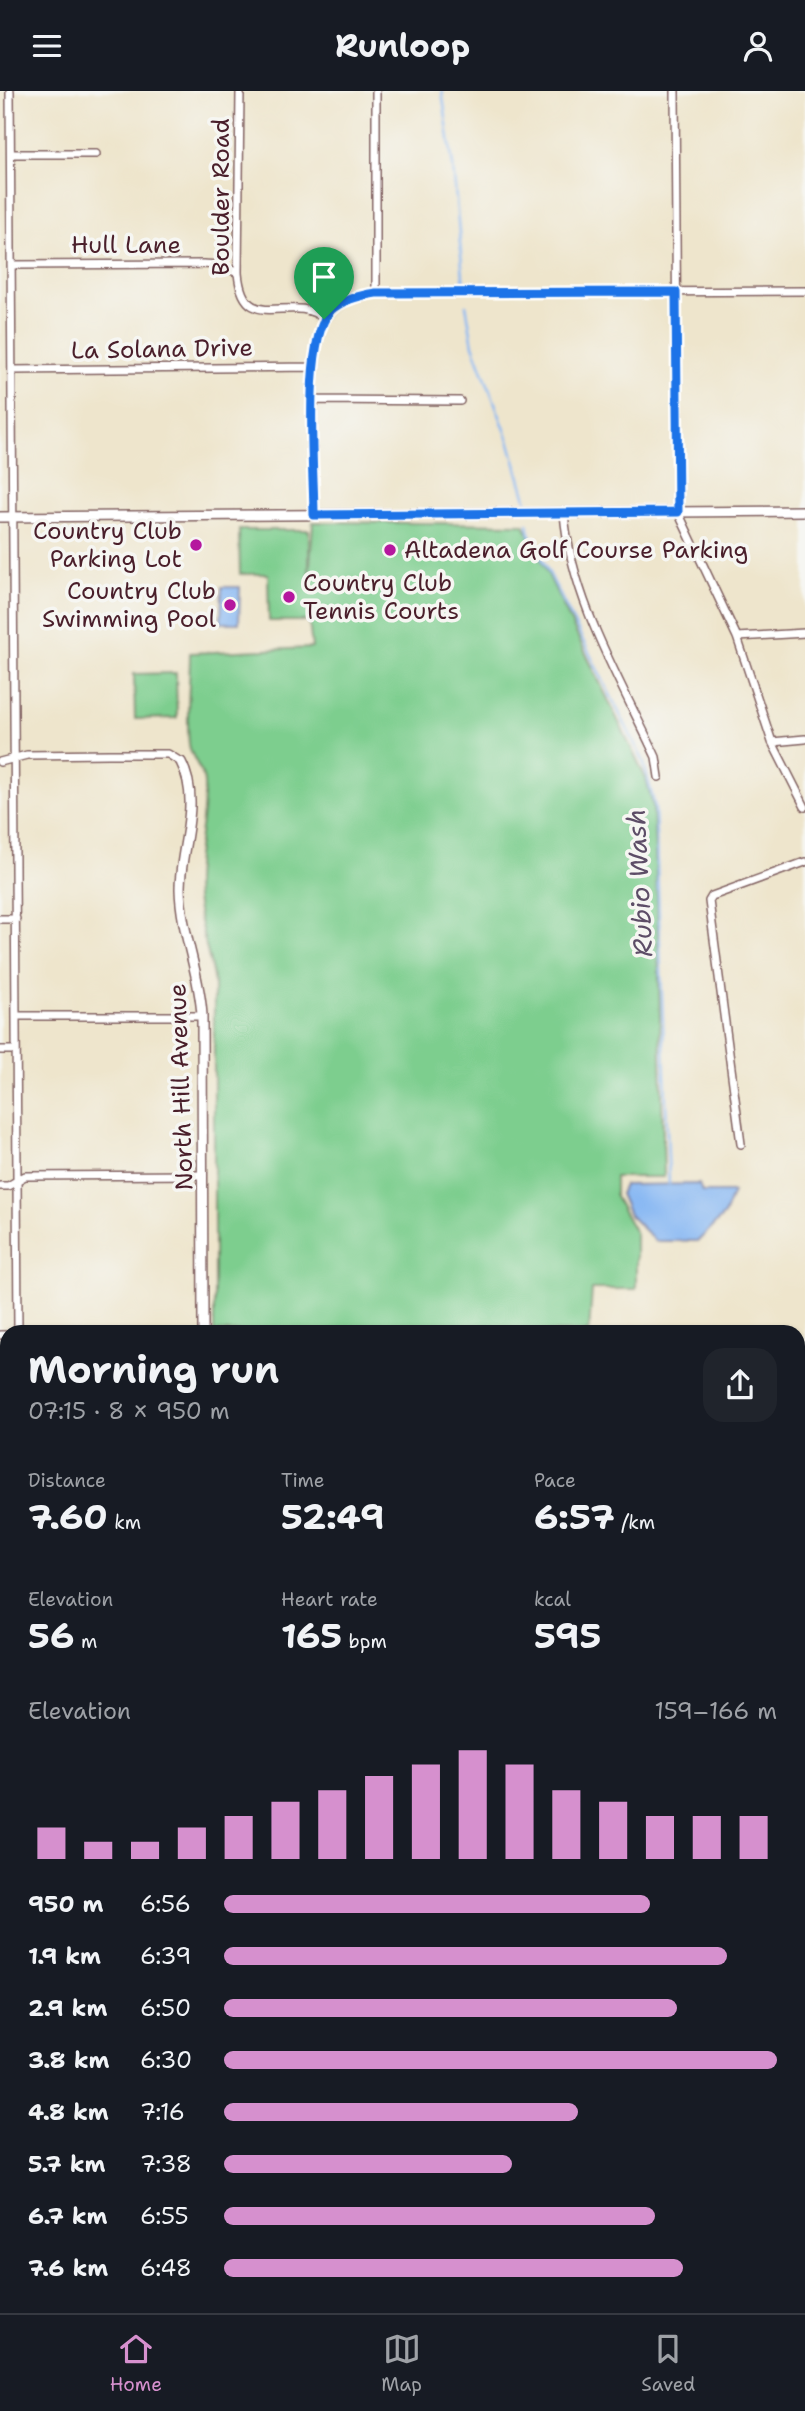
<!DOCTYPE html>
<meta charset="utf-8">
<style>
:root{--surface:#171b24;--page:#20242c;--text:#f1f3f6;--muted:#9ea1a6;--line:#363941;--accent:#d690ce}
body{margin:0;font-family:"Shantell Sans",sans-serif;background:var(--page);color:var(--text);height:100vh;display:flex;flex-direction:column;font-size:26px;white-space:nowrap}
*{box-sizing:border-box;margin:0}
p{font-size:23px;color:var(--muted)}
.icon{flex:none;width:38px;height:38px;fill:none;stroke:currentColor;stroke-width:2;stroke-linecap:round;stroke-linejoin:round}
.map{position:relative;flex:1;overflow:hidden}
.side{position:absolute;left:0px;top:1234px;width:805px;height:989px;display:flex;flex-direction:column;background:var(--surface);border-radius:21px 21px 0 0;box-shadow:0 2px 5px #0004}
.side>*{flex:none}
.pin{position:absolute;display:grid;place-items:center;width:60px;height:60px;color:#fff;margin:-72px -30px;border-radius:50% 50% 50% 0;rotate:-45deg;box-shadow:0 0 7px #0007}
.pin .icon{rotate:45deg}
.round{display:grid;place-items:center;flex:none;width:74px;height:74px;border-radius:21px;background:var(--page)}
.overview{display:flex;align-items:center;justify-content:space-between;height:119px;padding:0 28px}
h1{font-size:38px;font-weight:700;line-height:52px}
.metrics{display:grid;grid-template-columns:repeat(3,1fr);gap:10px;height:119px;padding:7px 28px}
.metrics div{display:grid;align-content:center}
.metrics b{font-size:35px;font-weight:700}
.metrics small{font-size:19px;font-weight:400}
.metrics p{font-size:19px}
.chart{height:196px;padding:14px 28px}
.chart p{display:flex;justify-content:space-between}
.chart svg{width:100%;height:126px;margin-top:7px;stroke:var(--accent);stroke-width:6}
ul{padding:0 28px;list-style:none;font-size:23px}
li{display:grid;grid-template-columns:112px 84px 1fr;align-items:center;height:52px}
li i{height:18px;border-radius:9px;background:var(--accent)}
header{display:flex;justify-content:space-between;align-items:center;height:91px;padding:0 28px;background:var(--surface);font-size:32px;font-weight:700}
.tabs{display:flex;justify-content:space-around;align-items:center;height:98px;border-top:2px solid var(--line);background:var(--surface);font-size:19px;color:var(--muted)}
.tabs a{display:grid;justify-items:center;gap:4px}
.tabs .current{color:var(--accent)}
.map>svg:first-child{display:block}
.green{fill:#7dce8e;stroke:#64765c;stroke-width:2}
.water{fill:#88b8f3;stroke:#696c8f;stroke-width:2}
.lines{fill:none;stroke-linecap:round;stroke-linejoin:round}
.stream{stroke:#88b8f3;stroke-width:2.5}
.minor-casing{stroke:#836463;stroke-width:10}
.tertiary-casing{stroke:#836463;stroke-width:12}
.minor{stroke:#fff;stroke-width:7}
.tertiary{stroke:#fff;stroke-width:9}
.route-casing{stroke:#fff;stroke-width:14}
.route{stroke:#1a73e8;stroke-width:9}
.poi-dot{fill:#b5179e;stroke:#f6f6f2;stroke-width:2.5}
.labels{text-anchor:middle;dominant-baseline:central;stroke-width:7;stroke-linejoin:round;paint-order:stroke}
.street-label{font-size:24px;fill:#4a1f2b;stroke:#f6f6f2}
.poi-label{font-size:24px;fill:#4a1f2b;stroke:#f6f6f2;text-anchor:end}
.water-label{font-size:26px;font-style:italic;fill:#5d4d67;stroke:#f6f6f2}
</style>
<header><svg class="icon" aria-label="menu" viewBox="0 0 24 24"><path d="M4 6h16M4 12h16M4 18h16"/></svg>Runloop<svg class="icon" aria-label="person" viewBox="0 0 24 24"><circle cx="12" cy="8" r="4"/><path d="M4 21q1-7 8-7t8 7"/></svg></header>
<div class="map">
<svg width="805" height="2222" viewBox="0 0 805 2222">
<rect width="100%" height="100%" fill="#f6f6f2"/>
<filter id="ink" filterUnits="userSpaceOnUse"><feTurbulence type="fractalNoise" baseFrequency=".0143" numOctaves="2"/><feDisplacementMap in="SourceGraphic" scale="14" xChannelSelector="R" yChannelSelector="G"/><feConvolveMatrix kernelMatrix="1 2 1 2 8 2 1 2 1" color-interpolation-filters="sRGB"/></filter>
<filter id="wash" filterUnits="userSpaceOnUse"><feTurbulence type="fractalNoise" baseFrequency=".00686" numOctaves="4" result="noise"/><feDisplacementMap in="SourceGraphic" scale="28" xChannelSelector="R" yChannelSelector="G"/><feGaussianBlur stdDeviation="1.57" result="paint"/><feColorMatrix in="noise" values="0 0 0 0 0 0 0 0 0 0 0 0 0 0 0 0 0 1.4 0 .05"/><feComposite in="paint" operator="in"/></filter>
<g filter="url(#wash)">
<rect width="100%" height="100%" fill="#eee5cc"/>
<path class="green" d="M313 431 524 433 646 688 653 715 657 808 664 1086H615V1106L636 1143V1198H592L589 1241H214V892C209 859 196 827 195 793 195 759 206 726 204 692 203 677 190 666 189 653 186 623 190 591 190 562L312 557 309 530H269L268 483H240L239 439H309V487Z
M176 582 177 627 135 628 134 583Z"/>
<path class="water" d="M222 496H240L239 532H221Z
M699 1093 702 1101H733L724 1124 698 1150H655L629 1124 620 1103 624 1094Z"/>
<g class="lines">
<path class="stream" d="M442 0 453 75 464 197
M466 214 473 254 510 352 528 415
M528 433 530 444 643 669 655 716 669 1093"/>
</g>
</g>
<g filter="url(#ink)">
<g class="lines">
<defs>
<path id="minor" d="M10 0 18 1241
M240 0 238 182C244 247 292 199 324 228
M376 0V202
M675 0 678 421 737 546 772 651 805 716
M11 63H96
M11 174 203 173 219 174 238 182
M12 279 313 276
M313 309 460 310
M564 422C571 508 620 589 656 666L659 686
M314 424C315 380 301 249 331 219 342 209 362 204 376 202L805 200
M737 546 805 542
M772 651 805 648
M0 671 27 664 109 663H168L181 671
M0 828H16
M16 925H202
M0 959H16
M741 1053 709 810 712 805 805 771
M0 1095H8L25 1085 203 1084
M0 1244H7
M798 1271 805 1270
M0 1565H7
M798 1575H805
M0 1672H7
M0 1801H7
M798 1879H805
M0 1931H7
M0 2099H7
M798 2106H805
M23 2216 24 2222
M334 2216 335 2222
M775 2222V2216"/>
<path id="tertiary" d="M0 426 805 420
M181 671C202 711 180 756 180 798 181 842 200 882 202 925L203 1241
M798 1409H805
M0 1415H7
M199 2216V2222"/>
</defs>
<use href="#minor" class="minor-casing"/>
<use href="#tertiary" class="tertiary-casing"/>
<use href="#minor" class="minor"/>
<use href="#tertiary" class="tertiary"/>
</g>
</g>
<g class="lines" filter="url(#ink)">
<defs>
<path id="route" d="M676 201 678 421 314 424C314 380 302 248 331 219 342 209 362 204 376 202Z"/>
</defs>
<use href="#route" class="route-casing"/>
<use href="#route" class="route"/>
</g>
<g class="poi-dot">
<circle cx="196" cy="454" r="7"/>
<circle cx="390" cy="459" r="7"/>
<circle cx="289" cy="506" r="7"/>
<circle cx="230" cy="514" r="7"/>
</g>
<g class="labels">
<g class="street-label">
<text transform="translate(221 106) rotate(-90)">Boulder Road</text>
<text x="126" y="154">Hull Lane</text>
<text transform="translate(162 258) rotate(-1)">La Solana Drive</text>
<text transform="translate(181 996) rotate(-92)">North Hill Avenue</text>
</g>
<g class="poi-label">
<text x="182" y="440">Country Club<tspan x="182" dy="28">Parking Lot</tspan></text>
<text x="404" y="459" text-anchor="start">Altadena Golf Course Parking</text>
<text x="303" y="492" text-anchor="start">Country Club<tspan x="303" dy="28">Tennis Courts</tspan></text>
<text x="216" y="500">Country Club<tspan x="216" dy="28">Swimming Pool</tspan></text>
</g>
<g class="water-label">
<text transform="translate(639 792) rotate(-93)">Rubio Wash</text>
</g>
</g>
</svg>
<div class="pin" style="left:324px;top:228px;background:#1e9e55"><svg class="icon" aria-label="arrive" viewBox="0 0 24 24"><path d="M6 21V4h12l-3 4 3 4H6"/></svg></div>
<section class="side">
<div class="overview"><div><h1>Morning run</h1><p>07:15 · 8 × 950 m</p></div><a class="round"><svg class="icon" aria-label="share" viewBox="0 0 24 24"><path d="M12 15V3M7 8l5-5 5 5M5 13v7h14v-7"/></svg></a></div>
<div class="metrics">
<div><p>Distance</p><b>7.60<small> km</small></b></div>
<div><p>Time</p><b>52:49</b></div>
<div><p>Pace</p><b>6:57<small> /km</small></b></div>
</div>
<div class="metrics">
<div><p>Elevation</p><b>56<small> m</small></b></div>
<div><p>Heart rate</p><b>165<small> bpm</small></b></div>
<div><p>kcal</p><b>595</b></div>
</div>
<div class="chart"><p><span>Elevation</span>159–166 m</p>
<svg viewBox="0 0 160 44" preserveAspectRatio="none"><path d="M5 44V33M15 44V38M25 44V38M35 44V33M45 44V29M55 44V24M65 44V20M75 44V15M85 44V11M95 44V6M105 44V11M115 44V20M125 44V24M135 44V29M145 44V29M155 44V29"/></svg>
</div>
<ul>
<li><b>950 m</b>6:56<i style="width:77%"></i></li>
<li><b>1.9 km</b>6:39<i style="width:91%"></i></li>
<li><b>2.9 km</b>6:50<i style="width:82%"></i></li>
<li><b>3.8 km</b>6:30<i style="width:100%"></i></li>
<li><b>4.8 km</b>7:16<i style="width:64%"></i></li>
<li><b>5.7 km</b>7:38<i style="width:52%"></i></li>
<li><b>6.7 km</b>6:55<i style="width:78%"></i></li>
<li><b>7.6 km</b>6:48<i style="width:83%"></i></li>
</ul>
</section>
</div>
<nav class="tabs">
<a class="current"><svg class="icon" aria-label="home" viewBox="0 0 24 24"><path d="M3 11l9-7 9 7M6 9v11h12V9"/></svg>Home</a>
<a><svg class="icon" aria-label="map" viewBox="0 0 24 24"><path d="M3 6l6-2 6 2 6-2v14l-6 2-6-2-6 2zM9 4v14M15 6v14"/></svg>Map</a>
<a><svg class="icon" aria-label="saved" viewBox="0 0 24 24"><path d="M7 4h10v16l-5-4-5 4z"/></svg>Saved</a>
</nav>
